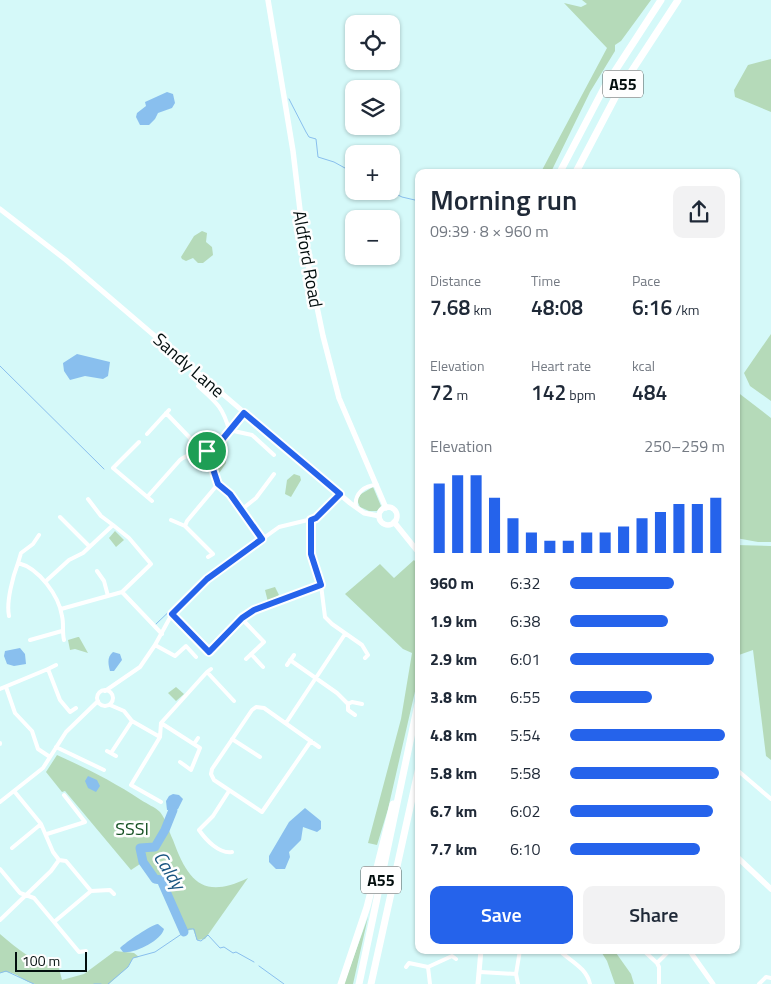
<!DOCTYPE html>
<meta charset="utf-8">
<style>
:root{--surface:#fff;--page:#f2f2f3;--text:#1f2937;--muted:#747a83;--accent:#2563eb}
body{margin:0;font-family:"Titillium Web",sans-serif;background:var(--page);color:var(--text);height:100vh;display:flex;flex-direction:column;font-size:19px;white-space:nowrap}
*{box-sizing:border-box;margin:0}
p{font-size:16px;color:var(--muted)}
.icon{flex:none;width:28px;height:28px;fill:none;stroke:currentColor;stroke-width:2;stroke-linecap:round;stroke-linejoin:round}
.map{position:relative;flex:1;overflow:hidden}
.panel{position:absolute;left:415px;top:169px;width:325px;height:785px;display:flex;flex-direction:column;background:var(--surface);border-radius:10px;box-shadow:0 1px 4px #0004}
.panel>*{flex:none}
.buttons{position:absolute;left:345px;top:15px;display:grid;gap:10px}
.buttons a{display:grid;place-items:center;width:55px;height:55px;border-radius:10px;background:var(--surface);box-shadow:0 1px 4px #0004;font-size:25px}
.scale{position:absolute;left:15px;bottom:12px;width:72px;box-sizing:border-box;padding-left:5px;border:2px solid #030e0e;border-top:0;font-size:14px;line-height:18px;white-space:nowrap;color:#030e0e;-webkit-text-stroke:4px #fefefe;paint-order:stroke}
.pin{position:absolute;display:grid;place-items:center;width:42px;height:42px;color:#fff;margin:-21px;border:2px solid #fff;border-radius:50%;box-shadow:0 1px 5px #0007}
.round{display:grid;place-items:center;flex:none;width:52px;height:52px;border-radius:10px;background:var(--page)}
.headline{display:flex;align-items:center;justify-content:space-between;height:85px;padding:0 15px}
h1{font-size:28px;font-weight:600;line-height:38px}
.figures{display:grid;grid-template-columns:repeat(3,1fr);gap:8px;height:85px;padding:5px 15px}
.figures div{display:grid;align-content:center}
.figures b{font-size:21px;font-weight:600}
.figures small{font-size:14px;font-weight:400}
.figures p{font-size:14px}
.chart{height:140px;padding:10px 15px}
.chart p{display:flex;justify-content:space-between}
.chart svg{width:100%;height:90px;margin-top:5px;stroke:var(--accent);stroke-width:6}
.cta{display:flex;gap:10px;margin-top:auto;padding:10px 15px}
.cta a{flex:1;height:58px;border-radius:10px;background:var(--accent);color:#fff;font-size:20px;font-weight:600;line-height:58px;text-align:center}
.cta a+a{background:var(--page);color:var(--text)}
ul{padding:0 15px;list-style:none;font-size:16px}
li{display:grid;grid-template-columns:80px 60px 1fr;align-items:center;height:38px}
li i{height:12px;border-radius:6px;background:var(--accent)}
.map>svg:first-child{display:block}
.green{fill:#b5dab9}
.water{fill:#89bfee}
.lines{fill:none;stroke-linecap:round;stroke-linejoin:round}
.stream{stroke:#89bfee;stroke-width:1}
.river{stroke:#89bfee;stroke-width:9}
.minor{stroke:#fff;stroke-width:4}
.tertiary{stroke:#fff;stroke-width:5}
.secondary{stroke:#fff;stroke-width:5.5}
.trunk{stroke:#fff;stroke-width:7}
.route-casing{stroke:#fff;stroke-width:10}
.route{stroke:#2563eb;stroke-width:6}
.labels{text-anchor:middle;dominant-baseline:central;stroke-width:5;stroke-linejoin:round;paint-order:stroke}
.shield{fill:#fefefe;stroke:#4e5656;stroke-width:1}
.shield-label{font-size:16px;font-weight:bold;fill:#030e0e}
.street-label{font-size:18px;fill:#030e0e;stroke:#fefefe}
.park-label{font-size:18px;fill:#165124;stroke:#fefefe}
.water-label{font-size:19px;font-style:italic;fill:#195581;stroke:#fefefe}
</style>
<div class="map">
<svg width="771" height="984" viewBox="0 0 771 984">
<rect width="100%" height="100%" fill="#d5f9f9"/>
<path class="green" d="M582 0H651L621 41 615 45V51L590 92 551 172H541L607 48 564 3 581 7 587 4Z
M771 59V112L735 97 734 90 748 65Z
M202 231 207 233 206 242 212 247 213 255 203 263H198L193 258 186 261 182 259 181 257 194 236Z
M771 334V401L750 386 744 373Z
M736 391 771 418V542H758L736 538Z
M222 445 226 463 218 475 212 454Z
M294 474 300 476 301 480 291 497 285 494 287 480Z
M373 487 381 506 377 511H369L360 507 357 500 361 494Z
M115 531 124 540 116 547 109 538Z
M736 545 771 546V760L766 756 753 650 736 656Z
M414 560 419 566V674L388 809 377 845 368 843 401 719 412 653 403 649 345 594 380 564 394 578Z
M275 587 279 595 268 602 265 590Z
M78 637H79L88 653 75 649 70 650 68 640Z
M176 687 184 694 176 701 168 693Z
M57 755C86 768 114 782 141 800 147 804 155 807 160 812 166 819 169 832 173 840 188 881 203 900 248 878L205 939 197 940 193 929 184 932 162 880 155 879 143 862 131 870 65 791 62 792 46 772Z
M368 917 353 984H344Z
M0 934C17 949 36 964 59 968L62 980 84 974 115 951 134 953 139 957 133 958 128 967 109 984C85 984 58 984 35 984 22 982 15 968 0 973Z
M600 950H614L631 974 634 984H615L607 961Z"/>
<path class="water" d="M167 92 173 94 175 103 172 108 158 113 155 119 149 125H140L136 117 137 113 146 106 145 102Z
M77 354 110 362 108 376 103 379 85 376 70 380 64 371 63 363Z
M20 648 25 654 26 664 14 666 7 664 4 656 5 651Z
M113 652 120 654 122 660 114 671H110C108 663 107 657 113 652Z
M88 776 97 780 100 786 96 792 88 788 85 781Z
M173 794 179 795 183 799 178 809 167 810 166 801 169 796Z
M305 808 321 821V829L317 832 303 827 301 840 289 852 290 857 285 869H276L269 862V856L289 822Z
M158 924 164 929C161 941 134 954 123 952L120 948C126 942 151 925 158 924Z"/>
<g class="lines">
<path class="stream" d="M289 99 306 132 309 137 316 139 318 157 334 162 354 173
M390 191 402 197 419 201
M0 366 104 469
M230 560 259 539
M155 625 202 580 215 571
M259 966 284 984
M0 973 6 971 34 984
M94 984H101
M108 984 128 967 133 958 155 952 189 929H194L197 940 201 941 208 935 220 948 224 947 233 953 236 952 254 962"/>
<path class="river" d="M173 810 165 830 155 847 140 848 143 862 155 879 161 880 184 932"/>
<path class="minor" d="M198 386C216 402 223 407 229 430L252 435 274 455
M166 413 190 438 194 454
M147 434 169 410
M139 442 113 468 152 501
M207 451 218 484 230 494 262 539
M148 496 180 460C189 452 199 455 209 450 224 443 234 425 244 413
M88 499 101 516 113 525
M356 507C354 494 364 485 377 485
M241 510 256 498 274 474
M60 517 89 546
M171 520 185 526 213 554 208 557
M311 520V554L321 585 325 617 332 624 362 645 368 655 365 658
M185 526 187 521 218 484
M18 563 21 553 33 544 39 535
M97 571 104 581 108 596
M46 581 69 560 83 553 113 525 129 538 151 564 122 592 61 609
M122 592 162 634
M172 614 209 652 242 619 254 610 321 585
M9 616C6 602 13 576 18 563 39 568 59 596 62 616 64 624 62 631 64 640
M242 619 264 642 246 659
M30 640 62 631
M155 645 175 656 186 646 196 657
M251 654 263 667
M290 660 337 693 348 704
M287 665 294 655
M48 669 56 665
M211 669 207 672 234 701
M6 687 15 713 32 731 38 749 50 757
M0 689 48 669 60 700 70 712 76 708
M97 698a8 8 0 1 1 16 0a8 8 0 1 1-16 0Z
M105 691 140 667 155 645 172 614 207 579 279 527 316 518 340 494
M110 705 124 711 132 721 160 737
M355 715 348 710V704L352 702 362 704
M161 723 200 748 191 770 180 762
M286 723 345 634
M232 739 260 757
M311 741 262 812 214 780 211 774 212 769 252 710 256 707 264 708 319 747
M0 744V743
M194 744 198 738
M56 747 104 770
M107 751 116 756
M111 753 132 721
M736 769 771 799
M229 791 213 816 199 830C206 840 219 854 232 852
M0 802 43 768 66 732 98 701
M161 802 131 785 160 737 161 723 207 672
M47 834 85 822 64 795
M12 848 41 824
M59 860 66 861 91 891 110 890 114 894
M0 869 20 893 34 898 79 952 86 951
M0 920 51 871 59 860 53 852 41 824 14 791
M54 922 91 891
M559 950C571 962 586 967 590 984
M643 950 657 963
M406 967 409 963 428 967 430 984
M428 967 452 956 456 959
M480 972 516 974 518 984
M516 974 520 950
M659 984V967L657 963 670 950
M759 984 766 977 771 978"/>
<path class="tertiary" d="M0 209 66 260 350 503 364 513 379 516
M689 950 713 984
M478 984 481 950"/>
<path class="secondary" d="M268 0 293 151 304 244 323 336 339 398 386 508
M379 516a9 9 0 1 1 18 0a9 9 0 1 1-18 0Z
M394 522 419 553
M736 856 771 889"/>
<path class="trunk" d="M560 172 604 88 661 0
M576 172 618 92 678 0
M341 984 367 907 393 804
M359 984 419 699
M371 984 419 767"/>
</g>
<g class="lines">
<defs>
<path id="route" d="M244 413 340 494 316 518 311 520V554L321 585 254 610 242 618 209 652 172 614 207 579 262 539 230 494 218 484 207 451 221 441Z"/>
</defs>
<use href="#route" class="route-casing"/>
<use href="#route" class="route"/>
</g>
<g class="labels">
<g class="shield">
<rect x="603" y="70.5" width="40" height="27" rx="4"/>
<rect x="361" y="866.5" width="40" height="27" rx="4"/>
</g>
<g class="shield-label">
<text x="623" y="84">A55</text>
<text x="381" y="880">A55</text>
</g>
<g class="street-label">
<text transform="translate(308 259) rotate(80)">Aldford Road</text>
<text transform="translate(189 365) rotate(41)">Sandy Lane</text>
</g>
<g class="park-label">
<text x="132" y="828">SSSI</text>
</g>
<g class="water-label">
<text transform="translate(170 870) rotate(58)">Caldy</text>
</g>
</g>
</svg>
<div class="buttons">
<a><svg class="icon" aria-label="locate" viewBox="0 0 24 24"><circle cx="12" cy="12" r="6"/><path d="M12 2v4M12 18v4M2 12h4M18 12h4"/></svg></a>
<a><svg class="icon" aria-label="layers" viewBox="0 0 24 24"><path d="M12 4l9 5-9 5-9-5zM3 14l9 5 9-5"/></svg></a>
<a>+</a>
<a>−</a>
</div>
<div class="scale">100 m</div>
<div class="pin" style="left:207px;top:451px;background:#1e9e55"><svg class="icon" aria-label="arrive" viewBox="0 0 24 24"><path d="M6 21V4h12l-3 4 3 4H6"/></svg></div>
<section class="panel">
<div class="headline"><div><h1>Morning run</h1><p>09:39 · 8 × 960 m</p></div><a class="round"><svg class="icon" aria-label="share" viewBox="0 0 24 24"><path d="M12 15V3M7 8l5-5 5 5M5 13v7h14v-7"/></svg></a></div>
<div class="figures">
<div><p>Distance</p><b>7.68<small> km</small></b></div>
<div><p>Time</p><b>48:08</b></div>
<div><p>Pace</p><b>6:16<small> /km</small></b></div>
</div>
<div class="figures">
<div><p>Elevation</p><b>72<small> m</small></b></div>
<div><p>Heart rate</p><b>142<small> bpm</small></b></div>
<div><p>kcal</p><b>484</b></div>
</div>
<div class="chart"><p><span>Elevation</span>250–259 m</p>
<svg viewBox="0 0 160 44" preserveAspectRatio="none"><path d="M5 44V10M15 44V6M25 44V6M35 44V17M45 44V27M55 44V34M65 44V38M75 44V38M85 44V34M95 44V34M105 44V31M115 44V27M125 44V24M135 44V20M145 44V20M155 44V17"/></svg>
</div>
<ul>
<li><b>960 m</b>6:32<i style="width:67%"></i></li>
<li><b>1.9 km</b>6:38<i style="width:63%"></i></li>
<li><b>2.9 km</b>6:01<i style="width:93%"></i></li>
<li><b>3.8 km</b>6:55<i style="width:53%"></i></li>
<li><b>4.8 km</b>5:54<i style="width:100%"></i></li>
<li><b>5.8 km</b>5:58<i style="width:96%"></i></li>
<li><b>6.7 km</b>6:02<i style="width:92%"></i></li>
<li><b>7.7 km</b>6:10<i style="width:84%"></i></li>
</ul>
<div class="cta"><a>Save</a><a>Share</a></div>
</section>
</div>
